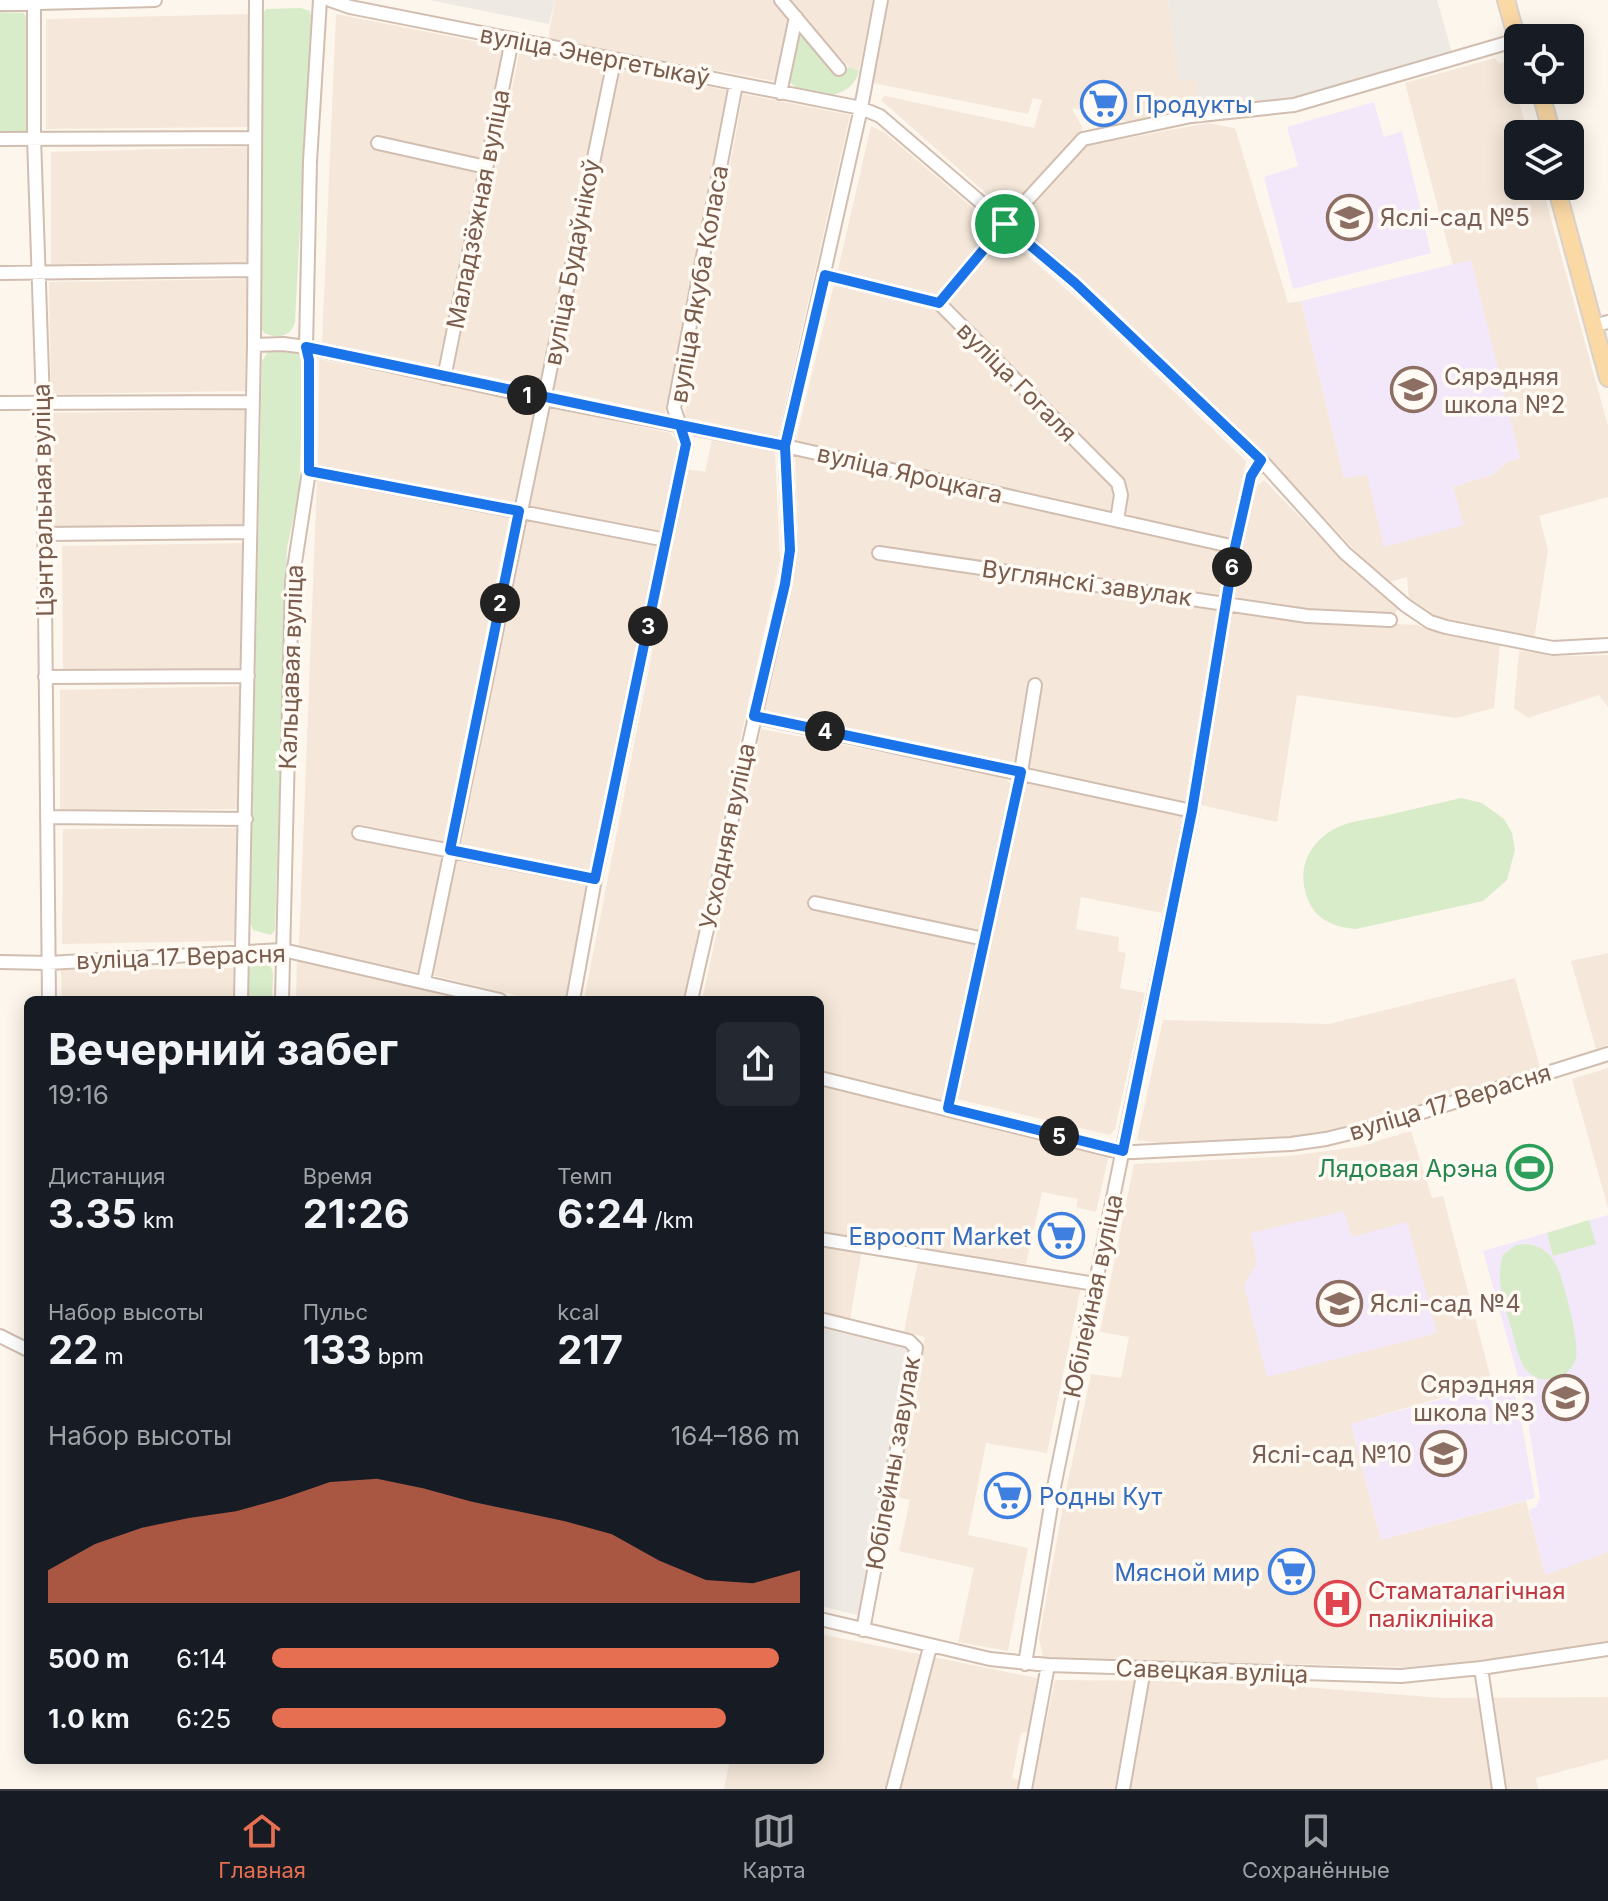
<!DOCTYPE html>
<html lang="ru">
<meta charset="utf-8">
<style>
:root{--surface:#171b24;--page:#242831;--text:#f1f3f6;--muted:#9ea1a6;--line:#363941;--accent:#e76f51}
body{margin:0;font-family:Inter,sans-serif;background:var(--page);color:var(--text);height:100vh;display:flex;flex-direction:column;font-size:30px;white-space:nowrap}
*{box-sizing:border-box;margin:0}
p{font-size:26px;color:var(--muted)}
.icon{flex:none;width:44px;height:44px;fill:none;stroke:currentColor;stroke-width:2;stroke-linecap:round;stroke-linejoin:round}
.map{position:relative;flex:1;overflow:hidden}
.side{position:absolute;left:24px;top:996px;width:800px;height:768px;display:flex;flex-direction:column;background:var(--surface);border-radius:12px;box-shadow:0 4px 20px #0003}
.side>*{flex:none}
.tools{position:absolute;left:1504px;top:24px;display:grid;gap:16px}
.tools a{display:grid;place-items:center;width:80px;height:80px;border-radius:12px;background:var(--surface);box-shadow:0 4px 20px #0003;font-size:40px}
.pin{position:absolute;display:grid;place-items:center;width:68px;height:68px;color:#fff;margin:-34px;border:4px solid #fff;border-radius:50%;box-shadow:0 2px 8px #0007}
.km{position:absolute;width:40px;height:40px;margin:-20px;border-radius:50%;background:#222;color:#fff;font-size:22px;line-height:40px;text-align:center}
.round{display:grid;place-items:center;flex:none;width:84px;height:84px;border-radius:12px;background:var(--page)}
.head{display:flex;align-items:center;justify-content:space-between;height:136px;padding:0 24px}
h1{font-size:44px;font-weight:700;line-height:60px}
.metrics{display:grid;grid-template-columns:repeat(3,1fr);gap:12px;height:136px;padding:8px 24px}
.metrics div{display:grid;align-content:center}
.metrics b{font-size:40px;font-weight:700}
.metrics small{font-size:22px;font-weight:400}
.metrics p{font-size:22px}
.chart{height:224px;padding:16px 24px}
.chart p{display:flex;justify-content:space-between}
.chart svg{width:100%;height:144px;margin-top:8px;fill:var(--accent);opacity:.7}
ul{padding:0 24px;list-style:none;font-size:26px}
li{display:grid;grid-template-columns:128px 96px 1fr;align-items:center;height:60px}
li i{height:20px;border-radius:10px;background:var(--accent)}
.dock{display:flex;justify-content:space-around;align-items:center;height:112px;border-top:2px solid var(--line);background:var(--surface);font-size:22px;color:var(--muted)}
.dock a{display:grid;justify-items:center;gap:4px}
.dock .current{color:var(--accent)}
.map>svg:first-child{display:block}
.residential{fill:#f5e8da}
.industrial{fill:#efe9e4}
.education{fill:#f3e8fa}
.green{fill:#d8ecc9}
.lines{fill:none;stroke-linecap:round;stroke-linejoin:round}
.minor-casing{stroke:#d1beb0;stroke-width:16}
.major-casing{stroke:#dad1cd;stroke-width:20}
.minor{stroke:#fff;stroke-width:12}
.major{stroke:#fbd9a5;stroke-width:16}
.route-casing{stroke:#fff;stroke-width:16}
.route{stroke:#1a73e8;stroke-width:10}
.labels{text-anchor:middle;dominant-baseline:central;stroke-width:7;stroke-linejoin:round;paint-order:stroke}
.street-label{font-size:24px;fill:#7a5c4d;stroke:#fffaf3}
.shop-label{font-size:24px;fill:#366cbe;stroke:#fffaf3;text-anchor:start}
.education-label{font-size:24px;fill:#785e54;stroke:#fffaf3;text-anchor:start}
.leisure-label{font-size:24px;fill:#27864d;stroke:#fffaf3;text-anchor:end}
.health-label{font-size:24px;fill:#be3a42;stroke:#fffaf3;text-anchor:start}
</style>
<div class="map">
<svg width="1608" height="1789" viewBox="0 0 1608 1789">
<rect width="100%" height="100%" fill="#fdf6ec"/>
<path class="residential" d="M555 0H772L789 22 774 81 548 39Z
M789 0H873L859 71 849 67Z
M889 0H1168L1179 80 1196 79 1200 108 1130 122 1072 108 1083 129 1007 212 881 100 885 96 1034 128 1042 100 1033 98 1028 114 873 83Z
M248 14V127L46 129V19Z
M336 14 504 47 440 368 322 343Z
M520 50 606 67 539 389 453 371Z
M1495 58 1499 64 1508 61 1528 134H1518V186H1542L1608 426V497L1539 516 1548 550 1534 640 1441 620 1409 602 1407 577 1386 583 1274 465 1105 299 1016 223 1086 146 1208 123 1235 128 1288 303 1301 301 1344 478 1367 474 1463 526 1453 487 1494 474 1505 463 1520 458 1471 261 1453 265 1405 83Z
M617 68 729 91 665 414 552 389Z
M743 94 850 115 778 437 684 417Z
M871 126 884 132 994 226 937 294 838 270Z
M248 147V262L51 264V152Z
M1005 236 1082 303 1246 461 1229 538 1122 515 1126 487 1122 479 947 299Z
M248 279 245 391 51 394 49 282Z
M834 284 932 304 1115 488 1111 514 795 442Z
M319 359 537 403 516 504 318 467Z
M549 407 670 433 679 444 662 533 527 507Z
M245 410 243 524 53 527 50 413Z
M713 435 775 451 780 560 683 1000H584L688 469 705 472Z
M795 453 1226 550 1185 802 764 713 793 586 798 542Z
M317 479 513 517 420 973 299 946Z
M1264 480 1352 570 1398 609 1392 618 1296 610 1233 600 1244 536 1258 485Z
M525 517 659 544 593 872 457 846Z
M243 543 241 668 63 669 62 546Z
M1232 609 1301 619 1417 625 1440 633 1500 645 1494 708 1456 718 1297 695 1277 822 1201 805Z
M1519 651 1562 656 1608 655V707L1599 695 1528 718 1514 708Z
M241 686 239 809 60 810V690Z
M761 729 1001 775 1011 784 1000 850 945 1101 820 1071V1000H702Z
M1027 782 1184 816 1162 913 1081 897 1076 929 1119 937 1118 951 1126 953 1120 988 1145 993 1115 1129 1110 1135 957 1099Z
M239 828 234 941 62 944 63 829Z
M455 858 588 885 567 1000H535L432 975Z
M1608 953V1045L1596 1049 1571 961Z
M297 958 471 1000H296Z
M235 968V1000H62L61 970Z
M1515 978 1540 1067 1445 1100 1311 1135 1161 1143 1137 1140 1163 1020 1329 1024Z
M1608 1068V1208L1572 1079Z
M820 1085 1109 1155 1096 1212 1076 1207 1078 1199 1042 1192 1026 1264 820 1234Z
M1411 1131 1432 1198 1443 1196 1492 1383 1351 1424 1381 1540 1526 1501 1545 1574 1608 1552V1641L1519 1656 1408 1667 1043 1658 1039 1638 1065 1495 1091 1374 1121 1378 1129 1337 1100 1332 1134 1164 1289 1156 1357 1147Z
M820 1242 862 1250 850 1319 820 1312Z
M918 1261 1081 1287 1047 1453 986 1443 968 1535 1028 1548 1008 1651 958 1642 974 1568 899 1551 910 1500 894 1496 925 1337 904 1332Z
M820 1634 1037 1678 1029 1731 1021 1733 1012 1778 1022 1781 1020 1789H724L730 1760H820Z
M1055 1680 1178 1681 1278 1685 1442 1698 1608 1697V1759L1536 1778 1538 1789H1032Z"/>
<path class="industrial" d="M429 0H555L549 24Z
M1168 0H1437L1452 53 1302 96 1200 108 1196 79 1179 81Z
M820 1328 911 1349 895 1424 900 1425 862 1616 820 1606Z"/>
<path class="education" d="M1374 102 1384 137 1402 131 1431 253 1293 289 1264 177 1298 166 1287 127Z
M1471 260 1520 458 1505 463 1494 474 1453 487 1464 525 1384 547 1367 475 1344 478 1301 301Z
M1344 1211 1352 1237 1407 1222 1437 1333 1267 1377 1244 1285 1257 1263 1251 1233Z
M1608 1215V1552L1545 1575 1529 1510 1536 1507 1540 1498 1525 1402 1483 1251Z
M1510 1380 1519 1409 1535 1498 1381 1540 1351 1424Z"/>
<path class="green" d="M301 8 310 11 311 18 295 322C291 337 278 339 264 333L261 327 263 13 266 9Z
M0 12 24 13 26 18V130L23 134 0 136Z
M800 36 805 37 837 76 849 67 859 71C851 102 807 102 788 80Z
M280 349 300 352 303 388 299 491 287 548 275 930 271 935 253 930 250 922 262 361 268 352Z
M1461 798 1482 803 1504 819 1512 833 1515 850 1507 880 1483 901 1356 929C1334 927 1315 920 1307 897 1297 869 1308 844 1334 829 1348 821 1372 819 1388 815 1412 809 1437 804 1461 798Z
M259 962 270 964 273 973 272 1000H245L247 968Z
M1589 1220 1596 1244 1553 1256 1547 1233Z
M1526 1244C1538 1245 1549 1251 1555 1263 1563 1276 1580 1343 1576 1358 1571 1378 1543 1387 1528 1372 1520 1363 1517 1350 1514 1338 1507 1311 1494 1283 1503 1255L1516 1245Z"/>
<g class="lines">
<defs>
<path id="minor" d="M34 0V138L43 403 49 1000
M330 0 350 7 861 108 880 116 1075 283 1261 460 1345 553 1405 605 1430 622 1446 627 1553 648 1608 645
M781 0 839 69
M0 4 155 0
M780 93 796 17
M0 139 255 138
M378 143 486 167
M0 273 253 270
M825 275 939 303 1118 483 1121 495 1117 520
M939 303 1005 224 1083 139 1191 116 1294 105 1517 40
M1604 323 1608 322
M254 345 283 344 306 347 544 399 785 446 1235 547
M444 378 512 40
M0 403 252 402
M309 471 666 540
M44 534 250 532
M879 553 1307 616 1390 620
M45 677 248 676
M754 716 1192 811
M47 817 246 819
M359 833 595 879
M815 903 984 939
M0 962 48 963 283 950 500 1000
M424 981 614 61
M241 1000 254 345 256 0
M282 1000 292 582 309 471V360L306 347 310 161 320 0
M573 1000 595 879 686 444 674 408 736 84
M691 1000 785 584 790 550 785 446 861 108 881 0
M820 1078 1111 1150 1134 1152 1291 1144 1326 1139 1371 1128 1608 1054
M948 1108 1021 772 1035 685
M820 1239 1095 1284
M820 1319 909 1341 916 1348 863 1630
M0 1336 28 1350
M820 1619 990 1659 1048 1665 1401 1676 1481 1668 1608 1649
M1025 1664 1054 1487 1192 811 1235 547 1251 476 1261 460
M1481 1668 1499 1789
M893 1789 930 1647
M1025 1789 1048 1665
M1123 1789 1144 1669"/>
<path id="major" d="M1506 0 1518 43
M1540 90 1552 134
M1556 186 1608 378"/>
</defs>
<use href="#minor" class="minor-casing"/>
<use href="#major" class="major-casing"/>
<use href="#minor" class="minor"/>
<use href="#major" class="major"/>
</g>
<g class="lines">
<defs>
<path id="route" d="M1005 224 939 303 825 275 785 446 680 425 306 347 309 360V471L519 511 450 850 595 879 686 444 680 425 785 446 790 550 785 584 754 716 1021 772 948 1108 1123 1151 1192 811 1235 547 1251 476 1261 460 1075 283 1005 224"/>
</defs>
<use href="#route" class="route-casing"/>
<use href="#route" class="route"/>
</g>
<defs>
<symbol id="supermarket-ring" viewBox="-11 -11 22 22"><circle r="9.5" fill="#fffaf3" stroke="#3f7fe0" stroke-width="1.5"/><path d="M-6-5.5h2.5l.6 2H6L4.5 2H-2.5L-4.4-4H-6ZM-1.5 3.2a1.3 1.3 0 1 0 .1 0ZM3 3.2a1.3 1.3 0 1 0 .1 0Z" fill="#3f7fe0"/></symbol>
<symbol id="school-ring" viewBox="-11 -11 22 22"><circle r="9.5" fill="#fffaf3" stroke="#8d6e63" stroke-width="1.5"/><path d="M0-5L7-2L0 1L-7-2ZM-4 1L0 2.5L4 1V4Q0 6-4 4Z" fill="#8d6e63"/></symbol>
<symbol id="stadium-ring" viewBox="-11 -11 22 22"><circle r="9.5" fill="#fffaf3" stroke="#2e9e5b" stroke-width="1.5"/><path d="M0-5a6.5 5 0 1 0 0 10a6.5 5 0 1 0 0-10ZM-3.5-1.8h7v3.6h-7Z" fill="#2e9e5b"/></symbol>
<symbol id="hospital-ring" viewBox="-11 -11 22 22"><circle r="9.5" fill="#fffaf3" stroke="#e0444e" stroke-width="1.5"/><path d="M-5-5h3v3.5h4V-5h3V5h-3V1.5h-4V5h-3Z" fill="#e0444e"/></symbol>
</defs>
<g fill-rule="evenodd">
<use href="#supermarket-ring" x="1078" y="78" width="51" height="51"/>
<use href="#school-ring" x="1324" y="192" width="51" height="51"/>
<use href="#school-ring" x="1388" y="364" width="51" height="51"/>
<use href="#stadium-ring" x="1504" y="1142" width="51" height="51"/>
<use href="#supermarket-ring" x="1036" y="1210" width="51" height="51"/>
<use href="#school-ring" x="1314" y="1278" width="51" height="51"/>
<use href="#school-ring" x="1540" y="1372" width="51" height="51"/>
<use href="#school-ring" x="1418" y="1428" width="51" height="51"/>
<use href="#supermarket-ring" x="982" y="1470" width="51" height="51"/>
<use href="#supermarket-ring" x="1266" y="1546" width="51" height="51"/>
<use href="#hospital-ring" x="1312" y="1578" width="51" height="51"/>
</g>
<g class="labels">
<g class="street-label">
<text transform="translate(595 56) rotate(11)">вуліца Энергетыкаў</text>
<text transform="translate(478 209) rotate(-79)">Маладзёжная вуліца</text>
<text transform="translate(572 262) rotate(-79)">вуліца Будаўнікоў</text>
<text transform="translate(699 284) rotate(-80)">вуліца Якуба Коласа</text>
<text transform="translate(1017 382) rotate(45)">вуліца Гогаля</text>
<text transform="translate(910 474) rotate(13)">вуліца Яроцкага</text>
<text transform="translate(43 500) rotate(-91)">Цэнтральная вуліца</text>
<text transform="translate(1087 583) rotate(8)">Вуглянскі завулак</text>
<text transform="translate(291 667) rotate(-88)">Кальцавая вуліца</text>
<text transform="translate(727 836) rotate(-78)">Усходняя вуліца</text>
<text transform="translate(181 957) rotate(-2)">вуліца 17 Верасня</text>
<text transform="translate(1450 1102) rotate(-17)">вуліца 17 Верасня</text>
<text transform="translate(1093 1296) rotate(-78)">Юбілейная вуліца</text>
<text transform="translate(893 1463) rotate(-80)">Юбілейны завулак</text>
<text transform="translate(1212 1671) rotate(2)">Савецкая вуліца</text>
</g>
<g class="shop-label">
<text x="1135" y="104">Продукты</text>
<text x="1031" y="1236" text-anchor="end">Евроопт Market</text>
<text x="1039" y="1496">Родны Кут</text>
<text x="1260" y="1572" text-anchor="end">Мясной мир</text>
</g>
<g class="education-label">
<text x="1380" y="217">Яслі-сад №5</text>
<text x="1444" y="376">Сярэдняя<tspan x="1444" dy="28">школа №2</tspan></text>
<text x="1370" y="1303">Яслі-сад №4</text>
<text x="1535" y="1384" text-anchor="end">Сярэдняя<tspan x="1535" dy="28">школа №3</tspan></text>
<text x="1412" y="1454" text-anchor="end">Яслі-сад №10</text>
</g>
<g class="leisure-label">
<text x="1498" y="1168">Лядовая Арэна</text>
</g>
<g class="health-label">
<text x="1368" y="1590">Стаматалагічная<tspan x="1368" dy="28">паліклініка</tspan></text>
</g>
</g>
</svg>
<div class="tools">
<a><svg class="icon" aria-label="locate" viewBox="0 0 24 24"><circle cx="12" cy="12" r="6"/><path d="M12 2v4M12 18v4M2 12h4M18 12h4"/></svg></a>
<a><svg class="icon" aria-label="layers" viewBox="0 0 24 24"><path d="M12 4l9 5-9 5-9-5zM3 14l9 5 9-5"/></svg></a>
</div>
<div class="pin" style="left:1005px;top:224px;background:#1e9e55"><svg class="icon" aria-label="arrive" viewBox="0 0 24 24"><path d="M6 21V4h12l-3 4 3 4H6"/></svg></div>
<b class="km" style="left:527px;top:395px">1</b>
<b class="km" style="left:500px;top:603px">2</b>
<b class="km" style="left:648px;top:626px">3</b>
<b class="km" style="left:825px;top:731px">4</b>
<b class="km" style="left:1059px;top:1136px">5</b>
<b class="km" style="left:1232px;top:567px">6</b>
<section class="side">
<div class="head"><div><h1>Вечерний забег</h1><p>19:16</p></div><a class="round"><svg class="icon" aria-label="share" viewBox="0 0 24 24"><path d="M12 15V3M7 8l5-5 5 5M5 13v7h14v-7"/></svg></a></div>
<div class="metrics">
<div><p>Дистанция</p><b>3.35<small> km</small></b></div>
<div><p>Время</p><b>21:26</b></div>
<div><p>Темп</p><b>6:24<small> /km</small></b></div>
</div>
<div class="metrics">
<div><p>Набор высоты</p><b>22<small> m</small></b></div>
<div><p>Пульс</p><b>133<small> bpm</small></b></div>
<div><p>kcal</p><b>217</b></div>
</div>
<div class="chart"><p><span>Набор высоты</span>164–186 m</p>
<svg viewBox="0 0 160 44" preserveAspectRatio="none"><path d="M0 44V34L10 26L20 21L30 18L40 16L50 12L60 7L70 6L80 9L90 13L100 16L110 19L120 23L130 31L140 37L150 38L160 34V44z"/></svg>
</div>
<ul>
<li><b>500 m</b>6:14<i style="width:96%"></i></li>
<li><b>1.0 km</b>6:25<i style="width:86%"></i></li>
</ul>
</section>
</div>
<nav class="dock">
<a class="current"><svg class="icon" aria-label="home" viewBox="0 0 24 24"><path d="M3 11l9-7 9 7M6 9v11h12V9"/></svg>Главная</a>
<a><svg class="icon" aria-label="map" viewBox="0 0 24 24"><path d="M3 6l6-2 6 2 6-2v14l-6 2-6-2-6 2zM9 4v14M15 6v14"/></svg>Карта</a>
<a><svg class="icon" aria-label="saved" viewBox="0 0 24 24"><path d="M7 4h10v16l-5-4-5 4z"/></svg>Сохранённые</a>
</nav>
